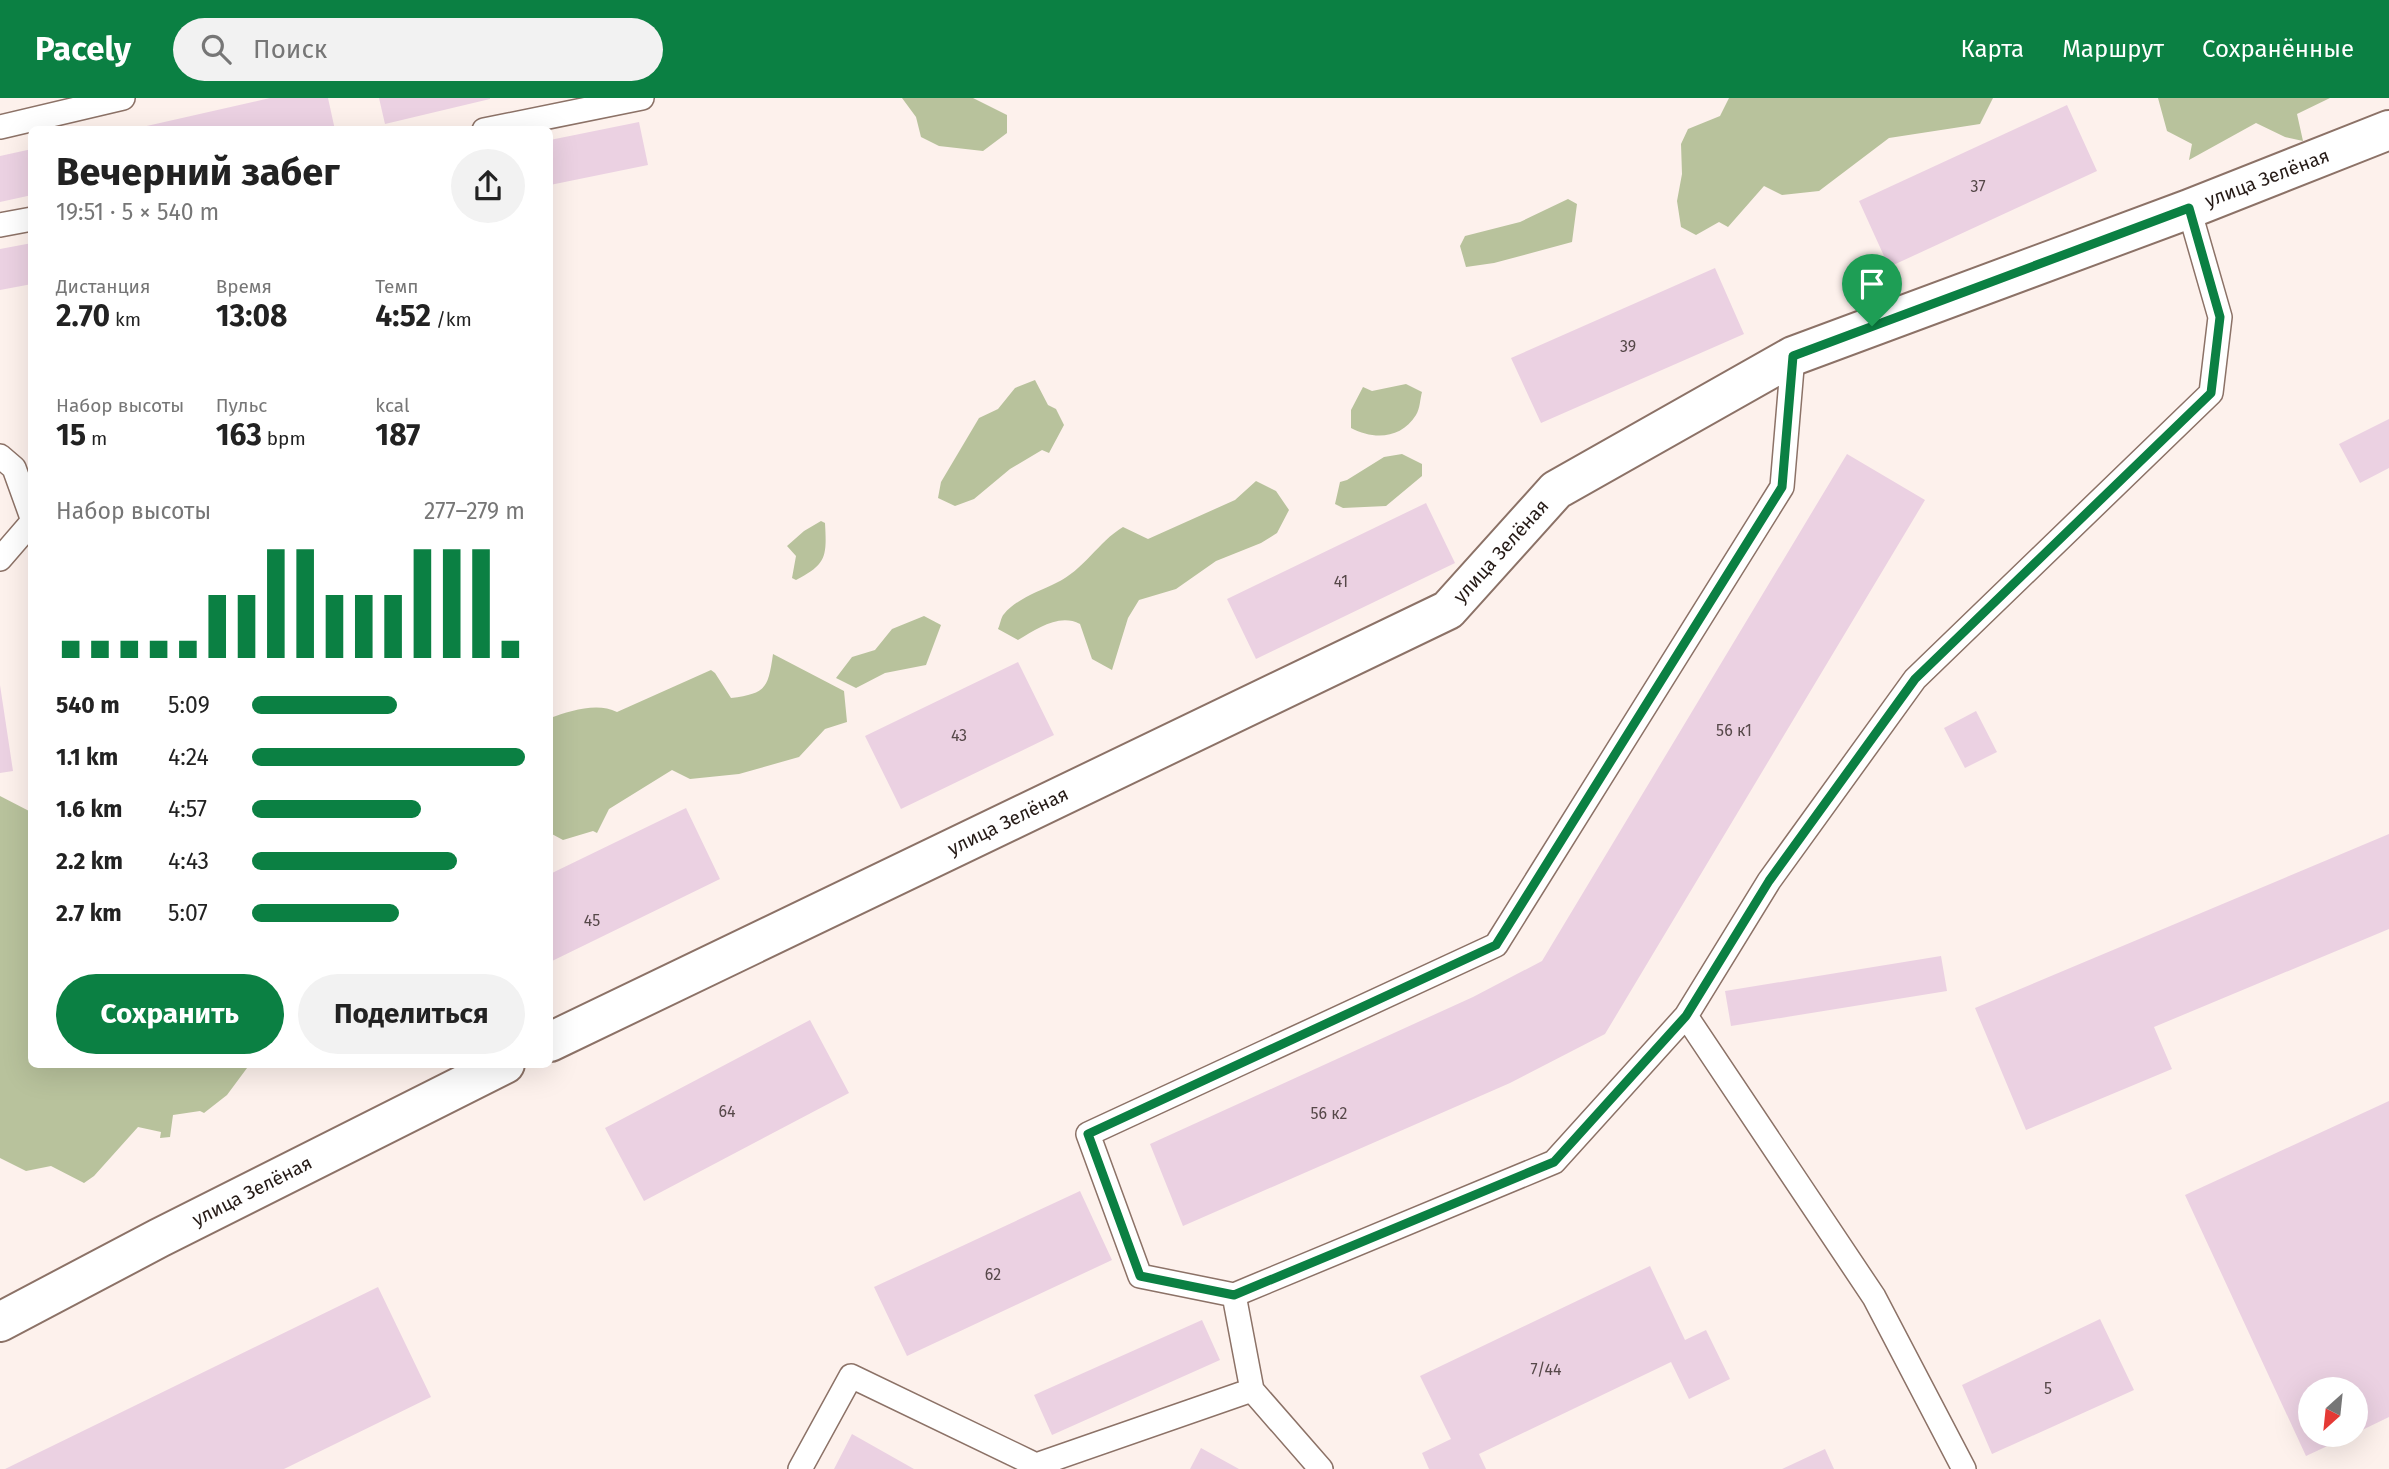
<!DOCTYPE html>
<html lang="ru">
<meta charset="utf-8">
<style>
:root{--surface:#fff;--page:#f2f2f2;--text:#222;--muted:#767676;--accent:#0b8043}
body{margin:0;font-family:"Fira Sans",sans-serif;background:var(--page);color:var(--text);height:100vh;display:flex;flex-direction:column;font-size:26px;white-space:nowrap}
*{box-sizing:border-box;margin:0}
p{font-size:23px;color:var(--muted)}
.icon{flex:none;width:38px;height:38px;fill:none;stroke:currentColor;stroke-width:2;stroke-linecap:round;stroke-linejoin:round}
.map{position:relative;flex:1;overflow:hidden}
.drawer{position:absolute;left:28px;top:28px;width:525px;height:942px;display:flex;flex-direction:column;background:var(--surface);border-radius:10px;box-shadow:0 7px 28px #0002}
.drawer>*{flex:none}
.needle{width:46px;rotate:207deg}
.controls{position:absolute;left:2298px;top:1279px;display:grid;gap:14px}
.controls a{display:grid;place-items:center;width:70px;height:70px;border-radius:50%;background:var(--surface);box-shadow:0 7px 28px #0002;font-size:35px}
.pin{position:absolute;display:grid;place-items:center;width:60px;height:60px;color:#fff;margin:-72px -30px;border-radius:50% 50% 50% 0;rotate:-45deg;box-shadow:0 0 7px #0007}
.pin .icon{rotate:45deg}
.round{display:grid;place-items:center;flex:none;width:74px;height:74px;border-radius:37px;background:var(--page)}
.overview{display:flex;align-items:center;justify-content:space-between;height:119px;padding:0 28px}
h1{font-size:38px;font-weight:700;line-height:52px}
.metrics{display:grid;grid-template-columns:repeat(3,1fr);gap:10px;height:119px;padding:7px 28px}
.metrics div{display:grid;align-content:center}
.metrics b{font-size:30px;font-weight:700}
.metrics small{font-size:19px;font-weight:400}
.metrics p{font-size:19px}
.chart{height:196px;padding:14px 28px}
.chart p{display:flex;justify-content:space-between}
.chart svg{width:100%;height:126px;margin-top:7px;stroke:var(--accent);stroke-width:6}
.cta{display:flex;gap:14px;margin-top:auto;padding:14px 28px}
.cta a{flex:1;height:80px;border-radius:42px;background:var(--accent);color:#fff;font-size:28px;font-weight:700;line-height:80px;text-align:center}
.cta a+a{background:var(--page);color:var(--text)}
ul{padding:0 28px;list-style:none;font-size:23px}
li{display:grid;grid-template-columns:112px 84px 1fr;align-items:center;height:52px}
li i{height:18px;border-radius:9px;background:var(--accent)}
header{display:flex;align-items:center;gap:42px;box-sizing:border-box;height:98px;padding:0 35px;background:var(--accent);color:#fff}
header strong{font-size:33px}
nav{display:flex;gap:38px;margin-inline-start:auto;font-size:24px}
.search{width:490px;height:63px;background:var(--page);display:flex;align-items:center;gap:18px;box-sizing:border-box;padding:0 24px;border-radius:38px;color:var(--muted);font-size:26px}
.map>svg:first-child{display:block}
.forest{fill:#b8c29c}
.building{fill:#ebd1e2}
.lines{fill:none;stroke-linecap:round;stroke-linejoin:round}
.lane-casing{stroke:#8c7267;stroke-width:26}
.street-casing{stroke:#8c7267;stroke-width:42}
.lane{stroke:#fff;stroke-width:23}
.street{stroke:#fff;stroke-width:38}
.route-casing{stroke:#fff;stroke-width:14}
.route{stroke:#0b8043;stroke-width:9}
.labels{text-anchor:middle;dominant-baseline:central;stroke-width:5;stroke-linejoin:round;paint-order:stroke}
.number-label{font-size:16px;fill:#564849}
.street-label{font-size:19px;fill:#251a16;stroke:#fff}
</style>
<header>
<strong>Pacely</strong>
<div class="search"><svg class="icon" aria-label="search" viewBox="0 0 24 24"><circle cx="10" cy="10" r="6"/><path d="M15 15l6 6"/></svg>Поиск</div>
<nav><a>Карта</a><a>Маршрут</a><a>Сохранённые</a></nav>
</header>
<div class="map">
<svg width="2389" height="1371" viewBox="0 0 2389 1371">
<rect width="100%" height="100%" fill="#fdf1ec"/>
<path class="forest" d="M902 0H973L1007 17V35L983 53 939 48 921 39 916 19Z
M1729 0H1993L1980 26 1889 40 1819 93 1782 97 1764 88 1728 129 1719 124 1696 137 1681 129 1677 103 1682 76 1681 46 1688 31 1720 18Z
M2158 0H2330L2297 16 2303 43 2285 39 2256 25 2189 62 2192 46 2167 33Z
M1568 101 1577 106 1572 144 1494 165 1466 169 1460 148 1465 138 1520 124Z
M1035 282 1048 307 1056 311 1064 327 1049 355 1042 352 1010 371 974 401 955 408 938 400 941 384 979 320 998 311 1015 290Z
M1406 286 1422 294C1420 301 1420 311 1416 317 1401 341 1374 342 1351 330V312L1363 289 1372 293Z
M1402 356 1422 366V378L1386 408 1343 410 1335 406 1340 384 1347 382 1384 359Z
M1256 383 1276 393 1289 412 1277 435 1261 445 1216 463 1176 491 1139 502 1128 520 1112 572 1092 561 1080 526C1059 515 1037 531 1018 542L998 531C1000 527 1001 519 1004 516 1016 501 1040 493 1056 485 1084 472 1098 444 1123 429L1148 441 1235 402Z
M821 423 825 425C827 460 826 466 796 482L792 480 796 458 787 448 804 433Z
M924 518 941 527 926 567 885 575 856 590 836 580 852 559 875 552 892 531Z
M773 556 844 593 847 624 825 631 799 659 739 676 690 681 672 672 609 711 597 735 593 733 563 742 550 735V620C570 613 597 604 617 614L711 572 715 575 731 600C766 595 768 591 773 556Z
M0 698 31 714 32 966H250L227 997 204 1015 200 1013 173 1017 170 1039 160 1040 161 1034 138 1029 94 1078 84 1085 51 1068 26 1073 0 1060Z"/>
<path class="building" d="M270 0H328L335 32H129Z
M379 0H490V1L385 26Z
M2067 7 2097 73 1889 169 1859 103Z
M639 24 648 67 550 87V42Z
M32 51V97L0 104V58Z
M32 145V186L0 192V151Z
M1715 170 1744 236 1541 325 1511 260Z
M2389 321V370L2360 385 2339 346Z
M1847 356 1925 402 1605 936 1510 985 1183 1128 1150 1046 1473 899 1542 863Z
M1426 405 1455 465 1256 561 1227 501Z
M1018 564 1054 637 901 711 865 638Z
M0 587 13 673 0 675Z
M1976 613 1997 654 1965 670 1944 630Z
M686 710 720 781 550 864V776Z
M2389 736V831L2154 929 2172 971 2026 1032 1975 910Z
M1941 858 1947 893 1731 928 1725 893Z
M810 922 849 995 644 1103 605 1030Z
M2389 1003V1319L2356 1335V1292H2310V1337H2351L2306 1358 2185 1097Z
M1080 1093 1112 1162 907 1258 874 1189Z
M1650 1168 1685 1242 1706 1232 1730 1281 1689 1301 1671 1264 1479 1356 1486 1371H1429L1422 1355 1451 1341 1420 1278Z
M378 1189 431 1299 284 1371H5Z
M2100 1221 2134 1292 1992 1356 1962 1287Z
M1202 1222 1220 1262 1052 1337 1034 1297Z
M852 1336 914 1371H834Z
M1201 1350 1239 1371H1190Z
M1825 1351 1834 1371H1782Z"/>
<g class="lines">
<defs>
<path id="lane" d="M0 29 123 0
M484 32 642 0
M0 127 32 121
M0 358 14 370 32 420
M0 461 32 424
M1686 918 1554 1064 1234 1197 1140 1178 1088 1036 1496 847 1782 389 1793 258
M1234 1197 1252 1292 1321 1371
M800 1371 851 1278 1036 1367 1252 1292
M1964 1371 1874 1199 1686 918 1769 783 1915 581 2211 295 2220 219 2189 111"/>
<path id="street" d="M550 944 1448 512 1556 392 1793 258 2189 111 2389 32
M0 1224 159 1140 505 966"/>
</defs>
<use href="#lane" class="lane-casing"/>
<use href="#street" class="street-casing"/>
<use href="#lane" class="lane"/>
<use href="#street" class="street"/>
</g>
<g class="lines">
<defs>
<path id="route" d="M2189 110 2220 219 2211 295 1915 581 1769 783 1686 918 1554 1064 1234 1197 1140 1178 1088 1036 1496 847 1782 389 1793 258Z"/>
</defs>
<use href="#route" class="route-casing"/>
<use href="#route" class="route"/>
</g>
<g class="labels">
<g class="number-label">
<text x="1978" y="88">37</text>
<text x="1628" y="248">39</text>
<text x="1341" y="483">41</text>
<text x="1734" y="632">56 к1</text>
<text x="959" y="637">43</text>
<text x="592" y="822">45</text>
<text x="727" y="1013">64</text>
<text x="1329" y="1015">56 к2</text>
<text x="993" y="1176">62</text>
<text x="1546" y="1271">7/44</text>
<text x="2048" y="1290">5</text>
</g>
<g class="street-label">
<text transform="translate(2267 80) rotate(-21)">улица Зелёная</text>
<text transform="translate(1501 453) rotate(-48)">улица Зелёная</text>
<text transform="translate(1008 723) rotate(-26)">улица Зелёная</text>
<text transform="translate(252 1093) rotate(-27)">улица Зелёная</text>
</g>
</g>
</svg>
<div class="controls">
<a><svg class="needle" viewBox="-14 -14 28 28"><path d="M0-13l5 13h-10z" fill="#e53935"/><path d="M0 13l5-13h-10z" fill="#767676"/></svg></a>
</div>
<div class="pin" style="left:1872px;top:228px;background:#1e9e55"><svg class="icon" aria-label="arrive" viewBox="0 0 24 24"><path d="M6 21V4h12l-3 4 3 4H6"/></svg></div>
<section class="drawer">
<div class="overview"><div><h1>Вечерний забег</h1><p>19:51 · 5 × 540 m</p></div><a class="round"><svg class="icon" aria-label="share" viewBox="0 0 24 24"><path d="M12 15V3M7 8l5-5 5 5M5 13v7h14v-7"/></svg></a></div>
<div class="metrics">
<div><p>Дистанция</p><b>2.70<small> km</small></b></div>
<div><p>Время</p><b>13:08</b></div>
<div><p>Темп</p><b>4:52<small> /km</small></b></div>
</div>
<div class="metrics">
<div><p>Набор высоты</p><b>15<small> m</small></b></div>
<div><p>Пульс</p><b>163<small> bpm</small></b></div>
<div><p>kcal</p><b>187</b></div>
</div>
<div class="chart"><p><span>Набор высоты</span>277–279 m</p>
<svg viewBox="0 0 160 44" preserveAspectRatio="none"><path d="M5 44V38M15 44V38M25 44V38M35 44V38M45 44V38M55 44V22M65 44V22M75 44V6M85 44V6M95 44V22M105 44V22M115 44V22M125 44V6M135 44V6M145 44V6M155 44V38"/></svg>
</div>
<ul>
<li><b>540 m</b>5:09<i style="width:53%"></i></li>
<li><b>1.1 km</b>4:24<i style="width:100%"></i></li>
<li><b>1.6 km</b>4:57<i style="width:62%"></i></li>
<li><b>2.2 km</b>4:43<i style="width:75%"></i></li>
<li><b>2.7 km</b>5:07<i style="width:54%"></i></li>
</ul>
<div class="cta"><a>Сохранить</a><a>Поделиться</a></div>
</section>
</div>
